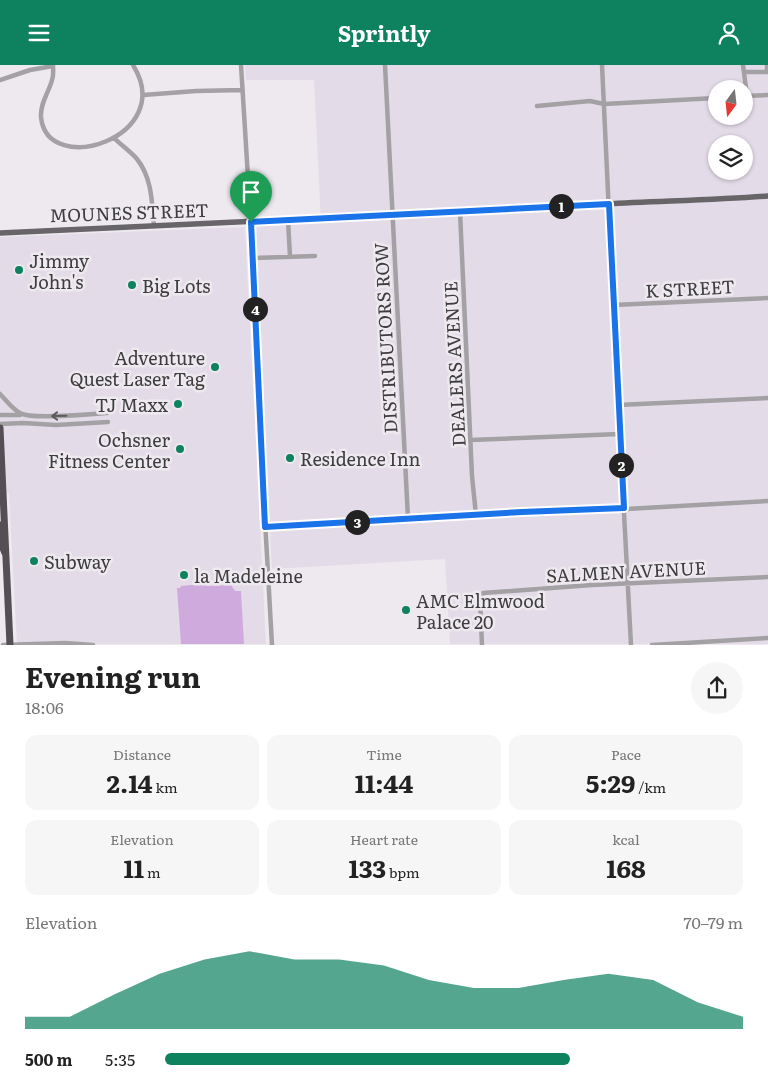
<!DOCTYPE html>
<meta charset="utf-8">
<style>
:root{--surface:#fff;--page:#f6f6f6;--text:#222;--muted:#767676;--accent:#0e815f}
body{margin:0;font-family:Literata,serif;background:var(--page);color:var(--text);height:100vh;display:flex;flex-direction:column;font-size:19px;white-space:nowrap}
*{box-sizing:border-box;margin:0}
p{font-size:16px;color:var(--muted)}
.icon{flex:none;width:28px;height:28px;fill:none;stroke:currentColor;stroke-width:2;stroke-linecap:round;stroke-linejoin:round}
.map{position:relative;height:580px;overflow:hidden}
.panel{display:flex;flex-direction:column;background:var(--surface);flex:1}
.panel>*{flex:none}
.needle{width:32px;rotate:195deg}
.buttons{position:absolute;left:708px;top:15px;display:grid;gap:10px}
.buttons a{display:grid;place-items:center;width:45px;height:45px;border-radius:50%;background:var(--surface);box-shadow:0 1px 4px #0004;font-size:25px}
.pin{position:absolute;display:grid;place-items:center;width:42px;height:42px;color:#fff;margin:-51px -21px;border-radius:50% 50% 50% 0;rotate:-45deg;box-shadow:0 0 5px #0007}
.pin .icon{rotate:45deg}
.km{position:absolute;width:25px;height:25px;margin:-12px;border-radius:50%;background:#222;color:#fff;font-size:14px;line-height:25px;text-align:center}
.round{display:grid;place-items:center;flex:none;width:52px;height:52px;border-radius:26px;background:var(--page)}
.headline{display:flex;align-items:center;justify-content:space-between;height:85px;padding:0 25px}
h1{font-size:28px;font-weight:700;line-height:38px}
.metrics{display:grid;grid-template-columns:repeat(3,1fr);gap:8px;height:85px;padding:5px 25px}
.metrics div{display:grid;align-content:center;border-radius:12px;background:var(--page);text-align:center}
.metrics b{font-size:25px;font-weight:700}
.metrics small{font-size:14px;font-weight:400}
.metrics p{font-size:14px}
.chart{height:140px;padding:10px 25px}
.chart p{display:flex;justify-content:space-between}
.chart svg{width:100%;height:90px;margin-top:5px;fill:var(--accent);opacity:.7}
ul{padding:0 25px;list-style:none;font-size:16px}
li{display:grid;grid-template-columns:80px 60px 1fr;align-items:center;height:38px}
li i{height:12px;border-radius:6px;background:var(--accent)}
header{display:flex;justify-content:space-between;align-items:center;height:65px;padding:0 25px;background:var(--accent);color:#fff;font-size:22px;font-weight:700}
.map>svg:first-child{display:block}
.built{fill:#e4dbe8;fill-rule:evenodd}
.green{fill:#ceabdc}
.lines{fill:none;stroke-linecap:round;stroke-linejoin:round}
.minor{stroke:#a3a1a4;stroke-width:4.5}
.major{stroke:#686569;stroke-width:5.5}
.highway{stroke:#534f54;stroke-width:7}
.oneway{stroke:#5c5a5d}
.route-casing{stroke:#fff;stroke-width:10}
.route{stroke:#1a73e8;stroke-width:6}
.poi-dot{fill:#0e815f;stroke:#ede9ef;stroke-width:2}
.labels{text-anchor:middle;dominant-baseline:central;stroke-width:5;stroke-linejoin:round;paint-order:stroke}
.street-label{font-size:18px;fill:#3d3c3e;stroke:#ede9ef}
.poi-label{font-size:18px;fill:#3d3c3e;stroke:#ede9ef;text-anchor:start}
</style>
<header><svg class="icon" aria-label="menu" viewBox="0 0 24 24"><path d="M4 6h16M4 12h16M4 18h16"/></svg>Sprintly<svg class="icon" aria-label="person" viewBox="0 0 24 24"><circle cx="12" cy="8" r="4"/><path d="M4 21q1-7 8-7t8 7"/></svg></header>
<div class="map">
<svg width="768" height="580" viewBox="0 0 768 580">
<rect width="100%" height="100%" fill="#ede9ef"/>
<path class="built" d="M245 0H768V579H450L445 494 272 504 254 161 321 158 314 15H246ZM716 24H744V51H716ZM716 79H744V106H716Z
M245 162 266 579H17L9 428H0V172Z"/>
<path class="green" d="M201 519 208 521 231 520 235 526H241L244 579H181L177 523H180L181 521Z"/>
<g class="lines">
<path class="minor" d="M53 0C53 5 54 10 52 15 49 27 40 38 41 52 47 114 178 72 133 0
M241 0 253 193 259 348 272 580
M385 0 408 454
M602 0 616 297 631 580
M743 0 747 31
M744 7H767V0
M0 15 30 5 53 1
M143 30 196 26 242 25
M744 31 768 30
M537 41 590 36 604 39 716 33
M114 73C121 80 130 86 137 94 152 113 152 137 154 161
M460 147 472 411 476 450
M288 155 290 191
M253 193 315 191
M613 240 768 233
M0 329C6 335 12 344 20 348 32 355 91 349 107 348
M618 340 768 333
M0 350H20
M0 359 23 358 56 360 108 357
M471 375 619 369
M265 462 528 447 591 446 768 436
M3 580 65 578 93 580
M482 580 480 535 483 528 592 520 768 512
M652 580 768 573"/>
<path class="major" d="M0 168C202 158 404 150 606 139 660 136 714 135 768 131"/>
<path class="highway" d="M0 363 10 580
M0 460 1 479 5 488"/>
</g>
<defs><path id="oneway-shaft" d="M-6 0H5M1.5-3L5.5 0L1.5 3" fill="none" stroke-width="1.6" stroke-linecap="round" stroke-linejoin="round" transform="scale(1.25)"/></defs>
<use class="oneway" href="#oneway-shaft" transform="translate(59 351) rotate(179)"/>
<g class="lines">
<defs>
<path id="route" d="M609 139 624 443 522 447 265 462 251 157Z"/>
</defs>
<use href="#route" class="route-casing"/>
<use href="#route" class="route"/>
</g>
<g class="poi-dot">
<circle cx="19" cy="205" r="5"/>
<circle cx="132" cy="220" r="5"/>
<circle cx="215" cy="302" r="5"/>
<circle cx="178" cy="339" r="5"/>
<circle cx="180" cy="384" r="5"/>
<circle cx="290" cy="393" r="5"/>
<circle cx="34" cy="496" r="5"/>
<circle cx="184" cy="510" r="5"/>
<circle cx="406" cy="545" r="5"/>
</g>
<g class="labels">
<g class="street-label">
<text transform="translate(129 147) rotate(-2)">MOUNES STREET</text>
<text transform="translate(690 223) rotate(-3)">K STREET</text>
<text transform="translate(385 273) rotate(-93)">DISTRIBUTORS ROW</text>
<text transform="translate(454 299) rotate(-93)">DEALERS AVENUE</text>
<text transform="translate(626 506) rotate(-3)">SALMEN AVENUE</text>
</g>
<g class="poi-label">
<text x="29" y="195">Jimmy<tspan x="29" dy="21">John's</tspan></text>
<text x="142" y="220">Big Lots</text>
<text x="205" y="292" text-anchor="end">Adventure<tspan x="205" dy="21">Quest Laser Tag</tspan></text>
<text x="168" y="339" text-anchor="end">TJ Maxx</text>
<text x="170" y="374" text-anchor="end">Ochsner<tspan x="170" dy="21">Fitness Center</tspan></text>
<text x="300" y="393">Residence Inn</text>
<text x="44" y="496">Subway</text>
<text x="194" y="510">la Madeleine</text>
<text x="416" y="535">AMC Elmwood<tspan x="416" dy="21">Palace 20</tspan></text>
</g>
</g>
</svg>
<div class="buttons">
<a><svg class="needle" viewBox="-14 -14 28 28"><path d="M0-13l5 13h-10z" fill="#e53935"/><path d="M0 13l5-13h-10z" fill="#767676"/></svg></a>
<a><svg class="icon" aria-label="layers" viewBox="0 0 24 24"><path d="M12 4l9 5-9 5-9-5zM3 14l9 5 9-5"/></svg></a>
</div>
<div class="pin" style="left:251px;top:157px;background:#1e9e55"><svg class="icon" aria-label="arrive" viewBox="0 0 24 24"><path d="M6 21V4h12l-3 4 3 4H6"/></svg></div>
<b class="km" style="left:561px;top:141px">1</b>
<b class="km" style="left:621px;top:400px">2</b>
<b class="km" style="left:357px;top:457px">3</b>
<b class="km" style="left:255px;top:244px">4</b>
</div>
<section class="panel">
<div class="headline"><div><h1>Evening run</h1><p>18:06</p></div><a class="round"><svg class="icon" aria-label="share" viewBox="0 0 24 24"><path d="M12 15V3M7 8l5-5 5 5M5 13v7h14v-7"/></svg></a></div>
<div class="metrics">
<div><p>Distance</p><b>2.14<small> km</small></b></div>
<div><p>Time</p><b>11:44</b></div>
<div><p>Pace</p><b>5:29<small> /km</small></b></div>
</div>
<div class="metrics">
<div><p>Elevation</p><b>11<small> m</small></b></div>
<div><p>Heart rate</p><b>133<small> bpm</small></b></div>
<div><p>kcal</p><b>168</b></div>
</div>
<div class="chart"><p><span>Elevation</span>70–79 m</p>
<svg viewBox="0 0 160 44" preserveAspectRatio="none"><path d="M0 44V38L10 38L20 27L30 17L40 10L50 6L60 10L70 10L80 13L90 20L100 24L110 24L120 20L130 17L140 20L150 31L160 38V44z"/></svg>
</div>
<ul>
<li><b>500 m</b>5:35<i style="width:70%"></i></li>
</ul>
</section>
